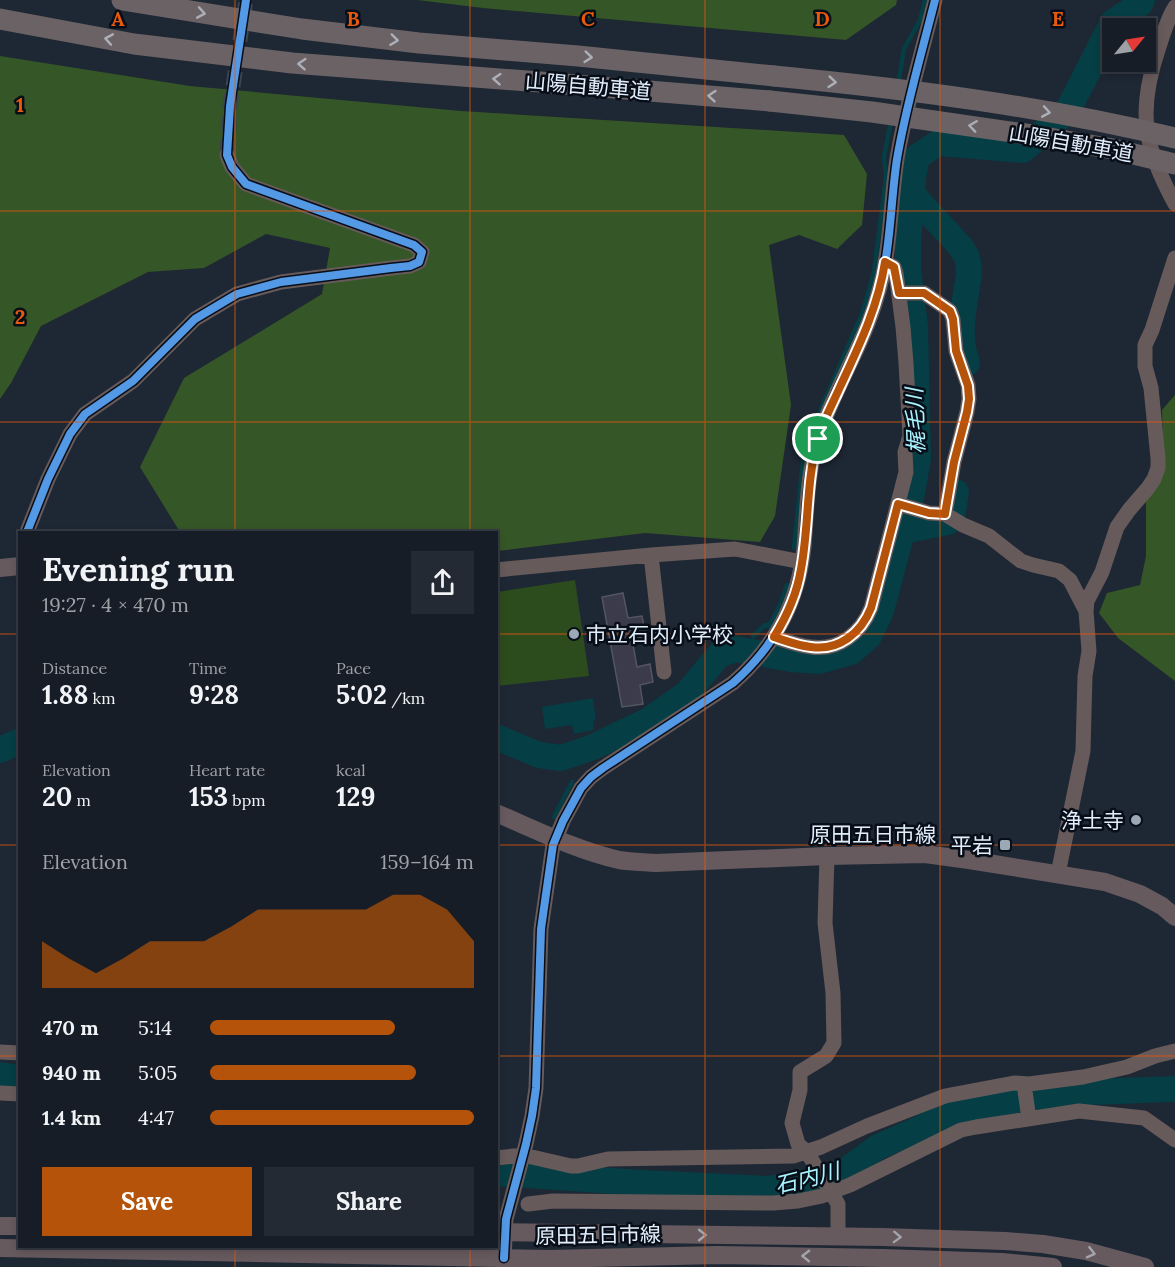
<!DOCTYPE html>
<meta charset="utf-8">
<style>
:root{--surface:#161d27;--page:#232a33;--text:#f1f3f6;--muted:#9ea2a7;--line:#353b44;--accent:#b45309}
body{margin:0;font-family:Lora,"Noto Sans JP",serif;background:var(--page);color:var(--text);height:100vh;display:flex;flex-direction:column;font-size:22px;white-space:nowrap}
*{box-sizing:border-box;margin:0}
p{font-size:20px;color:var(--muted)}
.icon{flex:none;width:33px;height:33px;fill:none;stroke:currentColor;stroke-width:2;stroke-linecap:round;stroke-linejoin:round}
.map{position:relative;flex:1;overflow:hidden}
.details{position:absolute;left:18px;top:531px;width:480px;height:717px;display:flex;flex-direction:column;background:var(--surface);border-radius:0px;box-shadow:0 3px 9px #0003,0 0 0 2px var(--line)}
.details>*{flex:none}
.needle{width:39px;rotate:60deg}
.controls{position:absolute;left:1102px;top:18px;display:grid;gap:12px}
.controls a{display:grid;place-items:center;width:54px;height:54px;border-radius:0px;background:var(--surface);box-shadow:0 3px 9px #0003,0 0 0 2px var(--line);font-size:30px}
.pin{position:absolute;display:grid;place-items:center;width:51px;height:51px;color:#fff;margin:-26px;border:3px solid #fff;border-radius:50%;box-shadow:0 2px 6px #0007}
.round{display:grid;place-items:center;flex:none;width:63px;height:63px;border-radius:0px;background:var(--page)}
.overview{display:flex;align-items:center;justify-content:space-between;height:102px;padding:0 24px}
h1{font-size:33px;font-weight:800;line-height:45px}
.figures{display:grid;grid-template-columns:repeat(3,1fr);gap:9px;height:102px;padding:6px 24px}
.figures div{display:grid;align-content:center}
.figures b{font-size:26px;font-weight:800}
.figures small{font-size:16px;font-weight:400}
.figures p{font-size:16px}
.chart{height:168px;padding:12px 24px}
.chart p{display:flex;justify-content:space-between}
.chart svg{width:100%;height:108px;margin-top:6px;fill:var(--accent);opacity:.7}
.action{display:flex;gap:12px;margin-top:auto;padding:12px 24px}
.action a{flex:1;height:69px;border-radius:0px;background:var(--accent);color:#fff;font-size:24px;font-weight:800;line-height:69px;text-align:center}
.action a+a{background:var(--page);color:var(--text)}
ul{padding:0 24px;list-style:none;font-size:20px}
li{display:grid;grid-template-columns:96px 72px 1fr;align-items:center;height:45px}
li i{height:15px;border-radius:8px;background:var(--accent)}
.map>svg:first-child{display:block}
.green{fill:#2d4c1d}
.forest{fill:#355626}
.water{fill:#053e44}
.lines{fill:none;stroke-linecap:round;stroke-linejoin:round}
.stream{stroke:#053e44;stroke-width:4.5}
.river{stroke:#053e44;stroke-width:26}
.building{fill:#3c3b4b;stroke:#535561;stroke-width:1.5}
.minor-tunnel{stroke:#3b4552;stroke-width:15;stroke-dasharray:15 8;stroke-linecap:butt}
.minor{stroke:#675a5a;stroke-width:15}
.major{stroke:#665a5e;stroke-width:18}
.highway{stroke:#6a6264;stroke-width:21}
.highway-bridge{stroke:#6a6264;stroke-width:21}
.cycleway-casing{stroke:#080e18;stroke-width:11}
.cycleway{stroke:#5399e6;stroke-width:8}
.oneway{stroke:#acaeb8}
.oneway2{stroke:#a4a4ad}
.route-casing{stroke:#fff;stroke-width:12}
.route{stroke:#b45309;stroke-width:8}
.grid{fill:none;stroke:#e8590c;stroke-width:1.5;stroke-opacity:0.55}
.poi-dot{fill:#9da8b6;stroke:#080e18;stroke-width:2}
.labels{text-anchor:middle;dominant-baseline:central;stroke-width:5;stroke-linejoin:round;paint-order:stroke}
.street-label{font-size:21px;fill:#e2edfc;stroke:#080e18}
.poi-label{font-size:21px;fill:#e2edfc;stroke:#080e18;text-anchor:end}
.water-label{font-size:22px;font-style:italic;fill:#a8f3fd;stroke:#080e18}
.grid-label{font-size:20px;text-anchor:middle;font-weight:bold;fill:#e8590c;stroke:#080e18;stroke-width:5;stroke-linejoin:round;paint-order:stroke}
</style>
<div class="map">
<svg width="1175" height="1267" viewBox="0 0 1175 1267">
<rect width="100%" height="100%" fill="#1e2734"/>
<path class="green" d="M575 580 589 676 497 686V592Z"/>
<path class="forest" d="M417 0H897L896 5 846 40 483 8Z
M0 56 190 86 461 111 844 135 867 174 862 225 837 249 799 235 769 245 791 405 775 516 760 542 645 533 497 551 496 532H180L140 467 184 378 322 294 330 248 266 234 204 268 148 272 41 326 11 383 0 399Z
M1175 395V681L1118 638 1099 613 1107 593 1140 585 1146 556V498L1163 438 1162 410Z"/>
<path class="water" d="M593 698 596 720 593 721 594 730 574 734 572 725 545 729 542 707Z"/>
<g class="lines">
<path class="stream" d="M898 85 904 49 920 20 925 0
M794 548 803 461 809 436 862 314 874 272 886 177 884 157 891 120
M753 636 765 625 769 626 781 603 787 585
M554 817 572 782"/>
<path class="river" d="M912 194 960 246C967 255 969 262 969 274 965 303 956 334 967 363
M903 531 948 522 952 517 956 492
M496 737 539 755 561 758 593 747 649 720 687 693 719 655 736 649 791 659 819 661 851 652 869 636 881 611 911 498 918 459 915 325 908 269V242L913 178 917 157 938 143 1023 150 1068 110 1113 22 1140 4 1142 0
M0 750 20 741
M0 1075 20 1078
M496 1173 643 1183 768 1189 810 1181 845 1171 878 1147 917 1130 944 1116 1028 1100 1089 1092 1175 1089"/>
</g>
<path class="building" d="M623 593 628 618 642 616 646 637 632 639 637 667 650 664 653 682 640 685 643 704 622 707 602 597Z"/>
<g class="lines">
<path class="minor-tunnel" d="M227 155 230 106 246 0"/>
<path class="minor" d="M1175 7C1167 19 1163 35 1158 50 1137 113 1144 146 1175 204
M899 293H924L950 311 953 319 956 351 968 385 969 399 967 412 954 462 945 514
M898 504 929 513 945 514 963 525 989 536 1021 561 1033 565 1059 571 1070 580 1086 611
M27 532 48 479 70 434 85 414 133 381 195 319 237 294 281 282 391 268 410 266 419 262 422 252 414 245 246 184 232 167 227 155
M651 555 664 672
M496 570 651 555 735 549 802 562
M774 637C786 641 799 646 811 647 839 651 861 633 871 608L906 472 905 452 910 436 906 363 903 327 896 273 894 267 885 262
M827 856 825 923 833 993 834 1043 826 1056 800 1072V1090L792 1123 798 1144 807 1152 838 1204V1236
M1058 874 1083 751 1085 676 1089 651 1086 611 1087 601 1102 572 1117 527 1129 510 1148 488 1154 479 1158 468V458L1151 388 1145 366V345L1152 330 1175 258
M0 1052 20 1053
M1024 1084 1029 1119
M0 1093 20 1094
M496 1158 523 1155 571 1166H578L608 1159 793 1156 821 1147 867 1126 945 1096 1014 1083 1029 1084 1083 1077 1127 1067 1155 1056 1175 1051
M528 1204 553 1201 773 1203 798 1201 822 1196 831 1192 850 1185 961 1130 976 1127 1079 1111 1144 1118 1175 1140
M504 1258 506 1219 526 1144 532 1116 536 1088 541 929 553 845 563 821 581 788 591 777 603 768 733 683C775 646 798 603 804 547 807 511 807 474 818 439 833 390 863 347 877 297 891 253 890 205 897 159 906 105 922 52 935 0"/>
<path class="major" d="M0 568 20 566
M496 813C536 830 576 850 619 860 631 862 643 862 656 863L827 856 925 854 969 860 1105 882 1140 894 1162 906 1175 917
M0 1226H20
M496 1232 883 1237 1005 1241 1043 1244 1086 1251 1145 1267
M0 1248 550 1259 717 1255 883 1258 1002 1262 1053 1267"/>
<path class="highway" d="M122 0 302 29 419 43 578 56 774 76
M0 19 134 44 292 63 553 83 770 101"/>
<path class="highway-bridge" d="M774 76C908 89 1043 106 1175 138
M770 101 872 112 1032 135 1113 149 1175 164"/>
<defs>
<path id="cycleway" d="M27 532 48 479 70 434 85 414 133 381 195 319 237 294 281 282 391 268 410 266 419 262 422 252 414 245 246 184 232 167 227 155 230 106 246 0
M504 1258 506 1219 526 1144 532 1116 536 1088 541 929 553 845 563 821 581 788 591 777 603 768 733 683C775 646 798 603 804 547 807 511 807 474 818 439 833 390 863 347 877 297 891 253 890 205 897 159 906 105 922 52 935 0"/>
</defs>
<use href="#cycleway" class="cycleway-casing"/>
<use href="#cycleway" class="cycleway"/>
</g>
<defs><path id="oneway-chevron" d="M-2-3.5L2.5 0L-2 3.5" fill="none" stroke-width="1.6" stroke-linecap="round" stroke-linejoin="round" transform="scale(1.5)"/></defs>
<g class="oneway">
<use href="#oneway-chevron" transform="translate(201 13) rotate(10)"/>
<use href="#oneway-chevron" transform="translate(109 39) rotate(-170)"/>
<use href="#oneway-chevron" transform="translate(394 40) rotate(7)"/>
<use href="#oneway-chevron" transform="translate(588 57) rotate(6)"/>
<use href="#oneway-chevron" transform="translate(302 64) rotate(-176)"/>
<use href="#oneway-chevron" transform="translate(497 79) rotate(-176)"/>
<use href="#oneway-chevron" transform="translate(832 82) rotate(6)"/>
<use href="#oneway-chevron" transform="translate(712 96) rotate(-175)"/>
<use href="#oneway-chevron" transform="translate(1046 112) rotate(10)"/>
<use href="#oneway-chevron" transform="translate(973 126) rotate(-172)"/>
</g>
<g class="oneway2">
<use href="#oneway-chevron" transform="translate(702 1235)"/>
<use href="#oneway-chevron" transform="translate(897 1237) rotate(2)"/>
<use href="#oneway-chevron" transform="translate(1091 1253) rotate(14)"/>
<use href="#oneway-chevron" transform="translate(806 1256) rotate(-179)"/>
</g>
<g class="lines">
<defs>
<path id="route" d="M885 262 894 267 899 293H924L950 311 953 319 956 351 968 386 969 399 967 412 954 462 945 514 929 513 898 504 871 608C861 633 839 651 811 647 799 646 786 641 774 637 787 616 797 594 801 569 809 527 806 484 817 442 822 423 832 405 840 387 859 346 878 307 885 262Z"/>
</defs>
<use href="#route" class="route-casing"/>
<use href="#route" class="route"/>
</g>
<path class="grid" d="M235 0V532M470 0V532M705 0V1267M940 0V1267M0 211H1175M0 422H1175M0 634H20M496 634H1175M0 845H20M496 845H1175M0 1056H20M496 1056H1175M235 1246V1267M470 1246V1267"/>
<g class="poi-dot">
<circle cx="574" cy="634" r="6"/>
<circle cx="1136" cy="820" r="6"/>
<rect x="999" y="839" width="12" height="12" rx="3"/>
</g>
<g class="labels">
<g class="street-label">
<text transform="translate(588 86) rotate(5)">山陽自動車道</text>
<text transform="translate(1071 143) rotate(10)">山陽自動車道</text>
<text x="873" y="834">原田五日市線</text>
<text transform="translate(598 1235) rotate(-1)">原田五日市線</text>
</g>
<g class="poi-label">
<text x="586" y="634" text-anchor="start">市立石内小学校</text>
<text x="1124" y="820">浄土寺</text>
<text x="993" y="845">平岩</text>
</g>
<g class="water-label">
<text transform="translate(915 421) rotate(-92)">梶毛川</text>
<text transform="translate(807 1178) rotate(-14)">石内川</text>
</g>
</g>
<g class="grid-label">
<text x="118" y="26">A</text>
<text x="353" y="26">B</text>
<text x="588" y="26">C</text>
<text x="822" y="26">D</text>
<text x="1058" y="26">E</text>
<text x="20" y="112">1</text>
<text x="20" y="324">2</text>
</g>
</svg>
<div class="controls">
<a><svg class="needle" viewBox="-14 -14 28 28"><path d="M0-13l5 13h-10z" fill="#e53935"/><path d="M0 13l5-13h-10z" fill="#9ea2a7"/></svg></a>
</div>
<div class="pin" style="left:818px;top:439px;background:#1e9e55"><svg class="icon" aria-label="arrive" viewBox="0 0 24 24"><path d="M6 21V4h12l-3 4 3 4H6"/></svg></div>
<section class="details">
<div class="overview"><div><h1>Evening run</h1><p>19:27 · 4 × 470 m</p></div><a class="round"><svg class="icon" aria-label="share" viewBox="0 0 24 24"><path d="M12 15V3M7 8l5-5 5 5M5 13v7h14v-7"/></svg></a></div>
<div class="figures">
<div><p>Distance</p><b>1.88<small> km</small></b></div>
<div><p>Time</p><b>9:28</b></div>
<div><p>Pace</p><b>5:02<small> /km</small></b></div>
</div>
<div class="figures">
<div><p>Elevation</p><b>20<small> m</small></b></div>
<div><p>Heart rate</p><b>153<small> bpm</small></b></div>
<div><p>kcal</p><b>129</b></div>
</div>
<div class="chart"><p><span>Elevation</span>159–164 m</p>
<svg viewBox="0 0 160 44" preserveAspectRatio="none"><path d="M0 44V25L10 32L20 38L30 32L40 25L50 25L60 25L70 19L80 12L90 12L100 12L110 12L120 12L130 6L140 6L150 12L160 25V44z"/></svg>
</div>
<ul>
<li><b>470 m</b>5:14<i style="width:70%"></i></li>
<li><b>940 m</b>5:05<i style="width:78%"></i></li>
<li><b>1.4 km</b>4:47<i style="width:100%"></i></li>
</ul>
<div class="action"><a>Save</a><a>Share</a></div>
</section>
</div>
